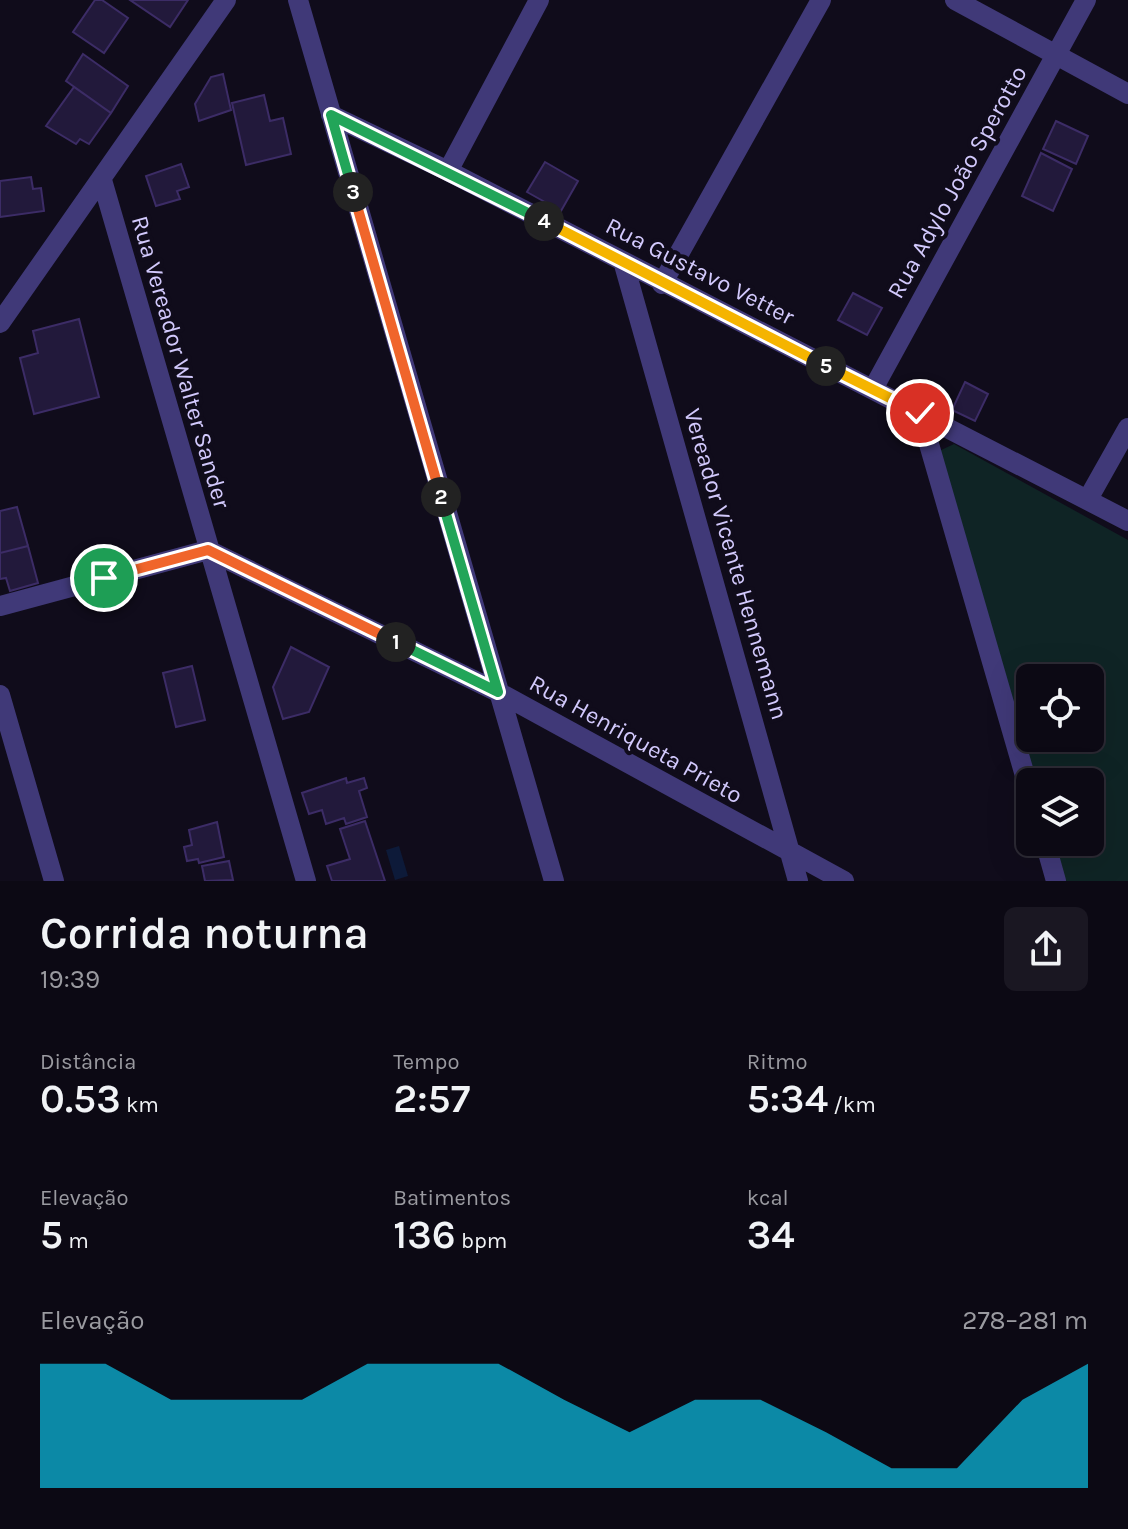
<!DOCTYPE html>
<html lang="pt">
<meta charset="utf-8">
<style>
:root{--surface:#0c0914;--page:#1a1722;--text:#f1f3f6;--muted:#9a9aa0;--line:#2c2a34;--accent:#0cc0e5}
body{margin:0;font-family:Karla,sans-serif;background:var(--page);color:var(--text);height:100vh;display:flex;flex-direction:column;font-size:30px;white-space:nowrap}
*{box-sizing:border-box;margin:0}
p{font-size:26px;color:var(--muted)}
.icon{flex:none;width:44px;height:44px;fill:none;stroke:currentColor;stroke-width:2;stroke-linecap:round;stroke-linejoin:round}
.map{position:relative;height:881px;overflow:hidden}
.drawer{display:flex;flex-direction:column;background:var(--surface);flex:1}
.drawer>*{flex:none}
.controls{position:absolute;left:1016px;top:664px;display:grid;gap:16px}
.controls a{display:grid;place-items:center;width:88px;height:88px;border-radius:12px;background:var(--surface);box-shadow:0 8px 32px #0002,0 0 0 2px var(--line);font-size:40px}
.pin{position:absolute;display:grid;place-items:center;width:68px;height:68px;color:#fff;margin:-34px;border:4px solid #fff;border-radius:50%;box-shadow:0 2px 8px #0007}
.km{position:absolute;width:40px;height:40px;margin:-20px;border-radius:50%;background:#222;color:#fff;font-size:22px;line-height:40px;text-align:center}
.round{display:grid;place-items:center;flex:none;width:84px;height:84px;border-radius:12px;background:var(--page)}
.head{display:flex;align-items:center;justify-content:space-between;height:136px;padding:0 40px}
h1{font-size:44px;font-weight:600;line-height:60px}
.metrics{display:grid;grid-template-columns:repeat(3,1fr);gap:12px;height:136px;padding:8px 40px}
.metrics div{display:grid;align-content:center}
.metrics b{font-size:40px;font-weight:600}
.metrics small{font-size:22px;font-weight:400}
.metrics p{font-size:22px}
.chart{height:224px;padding:16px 40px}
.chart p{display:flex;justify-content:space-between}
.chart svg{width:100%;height:144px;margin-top:8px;fill:var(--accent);opacity:.7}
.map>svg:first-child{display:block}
.green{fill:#0f2425;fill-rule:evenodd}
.water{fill:#0d1a39}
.building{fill:#22193b;stroke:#3c2c66;stroke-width:2}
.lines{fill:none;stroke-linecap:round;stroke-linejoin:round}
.minor{stroke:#403978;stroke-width:20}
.split-1-casing{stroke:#fff;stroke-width:16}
.split-2-casing{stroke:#fff;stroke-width:16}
.split-3-casing{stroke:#fff;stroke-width:16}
.split-4-casing{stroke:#fff;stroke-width:16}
.split-5-casing{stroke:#fff;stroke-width:16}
.split-6-casing{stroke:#fff;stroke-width:16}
.split-1{stroke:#f0652b;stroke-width:10}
.split-2{stroke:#22a559;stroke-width:10}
.split-3{stroke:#f0652b;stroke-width:10}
.split-4{stroke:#22a559;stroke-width:10}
.split-5{stroke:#f5b400;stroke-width:10}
.split-6{stroke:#f5b400;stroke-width:10}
.labels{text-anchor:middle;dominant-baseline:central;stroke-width:8;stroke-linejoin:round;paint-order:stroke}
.street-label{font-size:24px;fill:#d2c9fc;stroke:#100c1b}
</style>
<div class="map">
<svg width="1128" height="881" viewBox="0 0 1128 881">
<rect width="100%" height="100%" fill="#100c1b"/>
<path class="green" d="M954 444 1128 540V881H1064L1053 842H1090V782H1035L937 452ZM1030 678H1090V738H1030Z"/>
<path class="water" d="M399 846 408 876 395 880 386 850Z"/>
<path class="building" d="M95 0H102L128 18 104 53 73 32Z
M130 0H188L170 27Z
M83 54 128 86 111 113 66 81Z
M223 74 231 110 199 121 195 104 211 77Z
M74 87 111 113 89 144 80 139 76 144 46 126Z
M264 95 270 121 283 118 291 154 246 165 232 103Z
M1056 121 1088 136 1076 164 1043 149Z
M1041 153 1072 169 1053 211 1022 196Z
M545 162 578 181 561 211 527 192Z
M181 164 189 187 177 191 180 199 156 206 146 176Z
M31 177 33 189 41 188 44 211 0 217V181Z
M853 293 882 308 867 335 838 320Z
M79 319 99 397 34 414 20 358 38 353 33 331Z
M965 382 988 394 975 421 952 410Z
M17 507 28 546 0 553V511Z
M28 546 38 583 10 591 6 578 0 579V553Z
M291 647 329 667 309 712 283 719 273 687Z
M192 666 205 720 176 727 163 673Z
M346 778 347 783 364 778 367 788 359 791 367 817 346 824 344 818 326 824 322 810 309 814 302 793Z
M365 821 385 881H332L327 866 350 859 340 829Z
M217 822 224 857 199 863 198 859 187 861 184 847 192 845 189 830Z
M229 861 233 880 205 881 202 866Z"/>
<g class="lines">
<path class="minor" d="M298 0 554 881
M955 0 1128 94
M331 115 448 171 1128 521
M448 171 539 0
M102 180 306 881
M623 261 798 881
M662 284 821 0
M0 323 226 0
M873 389 1086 0
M920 413 1030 793
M1088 499 1128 428
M0 606 208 550 498 692 844 881
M0 695 54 881
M1045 842 1056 881"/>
</g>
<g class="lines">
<defs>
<path id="split-1" d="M104 578 208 550 396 642"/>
<path id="split-2" d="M396 642 498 692 441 497"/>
<path id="split-3" d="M353 192 441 497"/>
<path id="split-4" d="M353 192 331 115 544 221"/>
<path id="split-5" d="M544 221 826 366"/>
<path id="split-6" d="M826 366 920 413"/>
</defs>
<use href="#split-1" class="split-1-casing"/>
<use href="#split-2" class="split-2-casing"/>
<use href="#split-3" class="split-3-casing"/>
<use href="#split-4" class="split-4-casing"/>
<use href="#split-5" class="split-5-casing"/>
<use href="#split-6" class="split-6-casing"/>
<use href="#split-1" class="split-1"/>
<use href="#split-2" class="split-2"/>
<use href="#split-3" class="split-3"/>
<use href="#split-4" class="split-4"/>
<use href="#split-5" class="split-5"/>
<use href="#split-6" class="split-6"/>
</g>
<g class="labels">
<g class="street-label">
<text transform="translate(957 182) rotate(-61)">Rua Adylo João Sperotto</text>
<text transform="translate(700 271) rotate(27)">Rua Gustavo Vetter</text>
<text transform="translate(181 362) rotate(74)">Rua Vereador Walter Sander</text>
<text transform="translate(736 564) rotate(74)">Vereador Vicente Hennemann</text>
<text transform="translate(636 739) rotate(29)">Rua Henriqueta Prieto</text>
</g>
</g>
</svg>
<div class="controls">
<a><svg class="icon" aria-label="locate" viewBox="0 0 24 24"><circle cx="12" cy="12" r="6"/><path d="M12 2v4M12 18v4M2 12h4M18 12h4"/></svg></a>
<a><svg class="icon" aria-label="layers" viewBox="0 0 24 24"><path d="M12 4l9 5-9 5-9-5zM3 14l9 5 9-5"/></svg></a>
</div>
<div class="pin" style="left:104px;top:578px;background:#1e9e55"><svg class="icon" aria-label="arrive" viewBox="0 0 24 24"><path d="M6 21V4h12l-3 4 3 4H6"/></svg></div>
<div class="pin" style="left:920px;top:413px;background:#d93025"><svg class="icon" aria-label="check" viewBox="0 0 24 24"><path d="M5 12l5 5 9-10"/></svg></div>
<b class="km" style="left:396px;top:642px">1</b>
<b class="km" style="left:441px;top:497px">2</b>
<b class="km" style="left:353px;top:192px">3</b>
<b class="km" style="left:544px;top:221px">4</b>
<b class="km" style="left:826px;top:366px">5</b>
</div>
<section class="drawer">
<div class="head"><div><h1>Corrida noturna</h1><p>19:39</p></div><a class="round"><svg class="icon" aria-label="share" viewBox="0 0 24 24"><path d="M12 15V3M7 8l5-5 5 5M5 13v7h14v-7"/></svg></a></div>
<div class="metrics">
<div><p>Distância</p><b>0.53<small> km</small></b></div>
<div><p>Tempo</p><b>2:57</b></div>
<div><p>Ritmo</p><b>5:34<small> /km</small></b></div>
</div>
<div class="metrics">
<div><p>Elevação</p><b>5<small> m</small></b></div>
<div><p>Batimentos</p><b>136<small> bpm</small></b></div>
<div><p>kcal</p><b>34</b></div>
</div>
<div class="chart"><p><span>Elevação</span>278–281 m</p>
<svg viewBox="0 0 160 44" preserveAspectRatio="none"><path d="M0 44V6L10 6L20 17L30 17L40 17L50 6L60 6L70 6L80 17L90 27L100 17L110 17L120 27L130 38L140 38L150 17L160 6V44z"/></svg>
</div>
</section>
